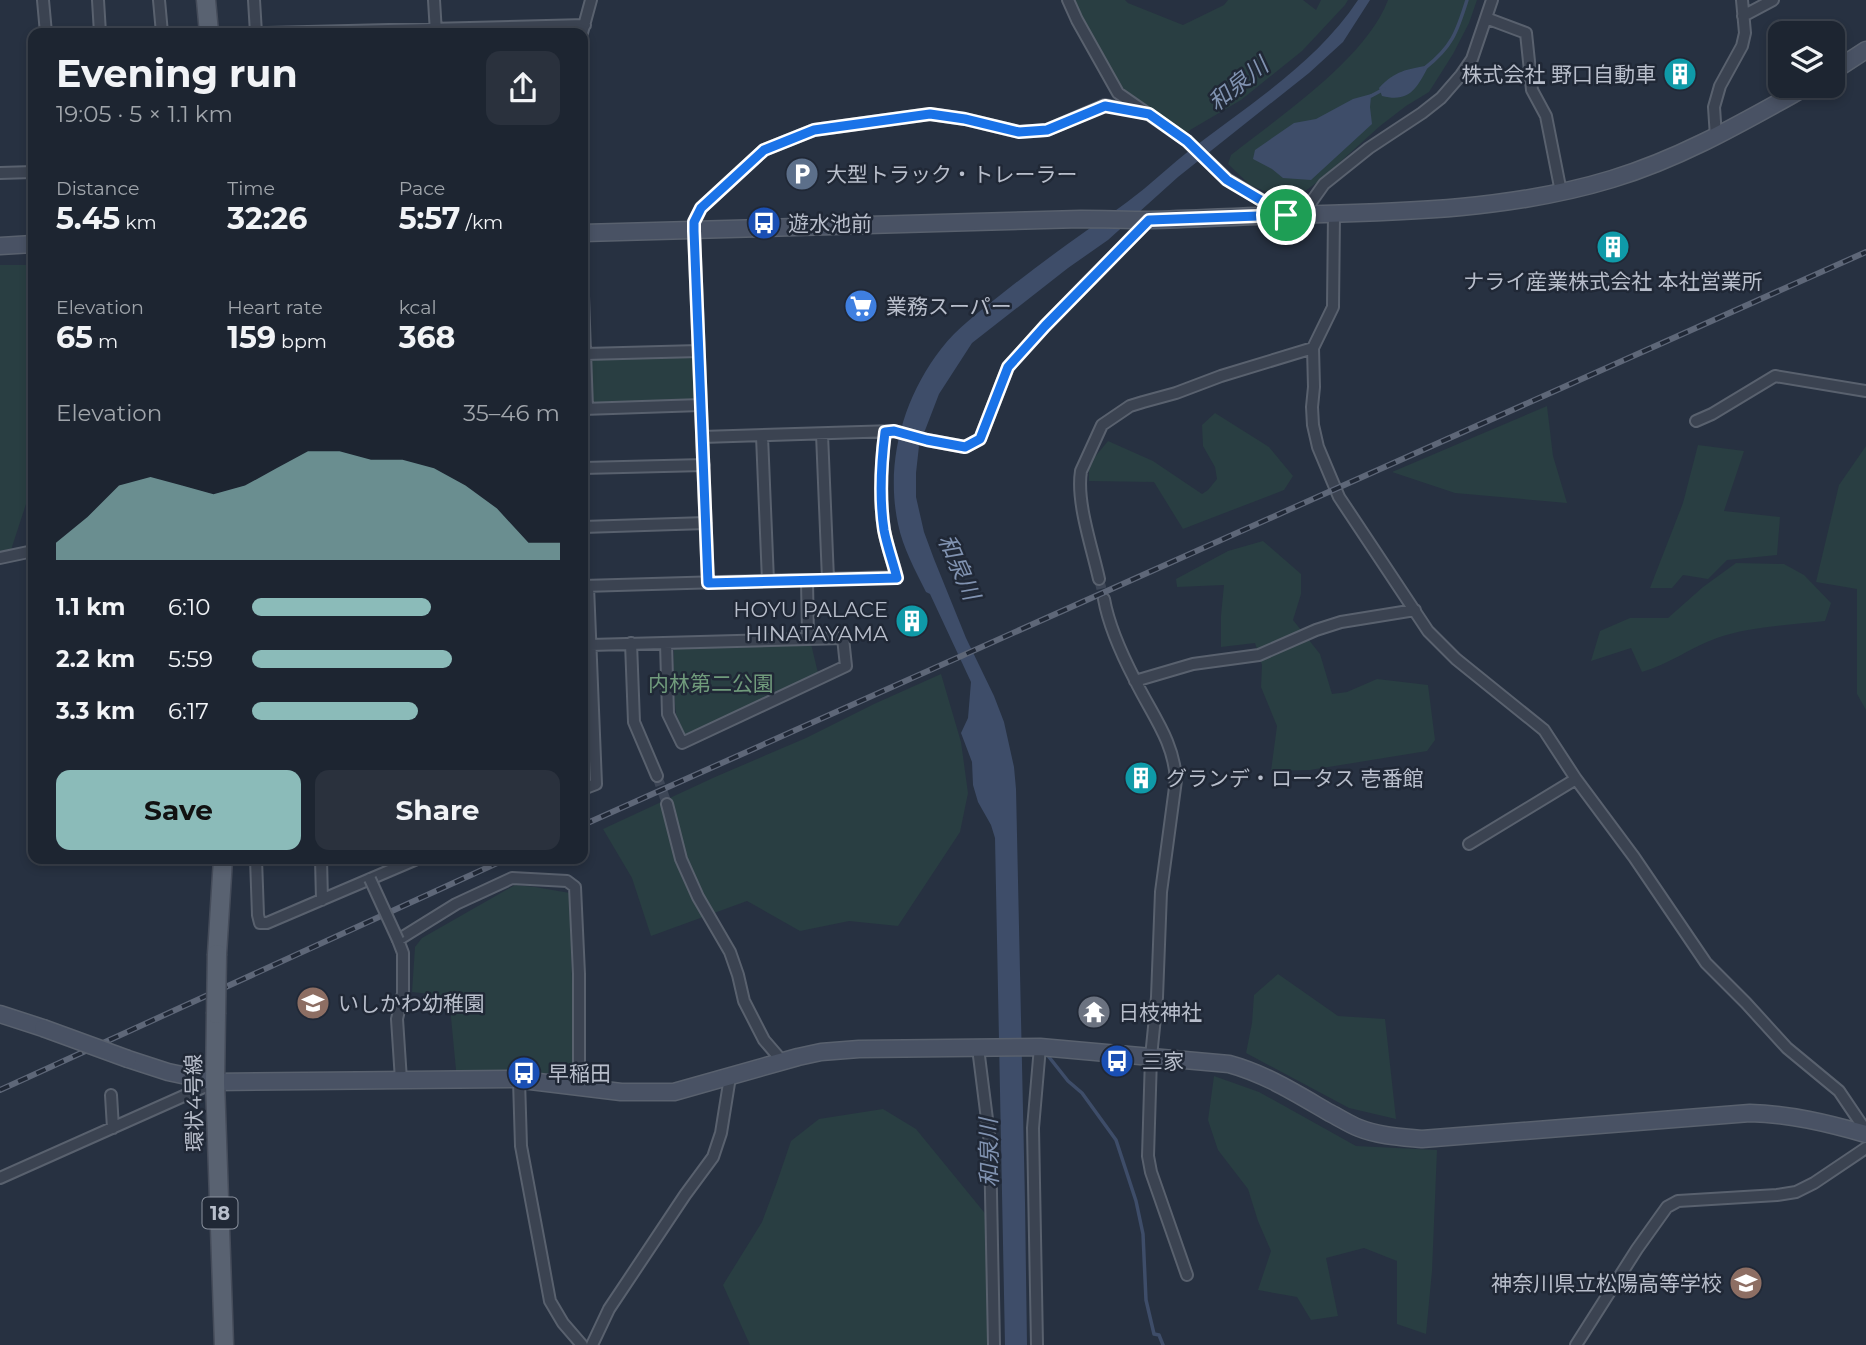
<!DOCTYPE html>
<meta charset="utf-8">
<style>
:root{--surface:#1d2531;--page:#2a313d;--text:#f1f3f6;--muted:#a0a5ab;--line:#3b424d;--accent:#8bbbb9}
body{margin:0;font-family:Montserrat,"Noto Sans JP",sans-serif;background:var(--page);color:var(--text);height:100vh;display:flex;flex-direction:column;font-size:26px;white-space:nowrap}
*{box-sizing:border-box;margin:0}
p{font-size:23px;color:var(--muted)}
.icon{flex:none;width:38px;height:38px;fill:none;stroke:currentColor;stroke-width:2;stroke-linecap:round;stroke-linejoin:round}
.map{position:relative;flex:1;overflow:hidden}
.drawer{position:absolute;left:28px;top:28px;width:560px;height:836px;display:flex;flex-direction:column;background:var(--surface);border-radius:14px;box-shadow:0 4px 10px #0003,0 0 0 2px var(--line)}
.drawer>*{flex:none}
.controls{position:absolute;left:1768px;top:21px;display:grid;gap:14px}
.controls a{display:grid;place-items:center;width:77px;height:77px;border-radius:14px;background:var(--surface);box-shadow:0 4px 10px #0003,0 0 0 2px var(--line);font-size:35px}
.pin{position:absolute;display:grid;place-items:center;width:60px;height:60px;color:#fff;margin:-30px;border:4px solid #fff;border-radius:50%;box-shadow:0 2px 7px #0007}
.round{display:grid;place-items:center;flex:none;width:74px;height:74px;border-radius:14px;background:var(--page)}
.overview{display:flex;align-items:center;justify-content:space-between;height:119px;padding:0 28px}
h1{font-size:38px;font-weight:700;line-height:52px}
.figures{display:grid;grid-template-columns:repeat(3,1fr);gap:10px;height:119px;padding:7px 28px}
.figures div{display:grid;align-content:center}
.figures b{font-size:30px;font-weight:700}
.figures small{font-size:19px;font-weight:400}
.figures p{font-size:19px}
.chart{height:196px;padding:14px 28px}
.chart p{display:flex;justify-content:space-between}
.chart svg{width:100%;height:126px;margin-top:7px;fill:var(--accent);opacity:.7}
.cta{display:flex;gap:14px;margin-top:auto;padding:14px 28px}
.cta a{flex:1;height:80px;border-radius:14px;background:var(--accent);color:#111;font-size:28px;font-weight:700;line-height:80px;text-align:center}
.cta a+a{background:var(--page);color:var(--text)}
ul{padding:0 28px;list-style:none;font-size:23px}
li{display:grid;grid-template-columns:112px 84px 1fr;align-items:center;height:52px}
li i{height:18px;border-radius:9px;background:var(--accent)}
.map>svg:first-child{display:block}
.green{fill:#293e42}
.water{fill:#3e4d69}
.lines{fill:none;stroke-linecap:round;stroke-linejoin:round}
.stream{stroke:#3e4d69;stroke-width:3.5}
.street-tunnel{stroke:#3d4656;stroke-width:10;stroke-dasharray:10 5;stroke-linecap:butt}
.street-casing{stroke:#59616e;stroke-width:14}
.secondary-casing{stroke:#59616e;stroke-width:19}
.primary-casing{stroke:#454c5a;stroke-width:21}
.street{stroke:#3b4351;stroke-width:10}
.secondary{stroke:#495264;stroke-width:16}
.primary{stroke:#596271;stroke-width:18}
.rail-casing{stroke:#5e6778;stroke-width:6}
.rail{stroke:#202836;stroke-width:3.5;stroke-dasharray:10;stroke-linecap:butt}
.street-bridge-casing{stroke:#59616e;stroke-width:14;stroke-linecap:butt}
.secondary-bridge-casing{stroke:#59616e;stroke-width:19;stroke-linecap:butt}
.primary-bridge-casing{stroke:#454c5a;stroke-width:21;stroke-linecap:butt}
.street-bridge{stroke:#3b4351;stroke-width:10}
.secondary-bridge{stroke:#495264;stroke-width:16}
.primary-bridge{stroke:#596271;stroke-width:18}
.route-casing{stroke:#fff;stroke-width:14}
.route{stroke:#1a73e8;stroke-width:9}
.labels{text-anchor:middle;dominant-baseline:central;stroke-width:5;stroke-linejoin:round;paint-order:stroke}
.shield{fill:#202836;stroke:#8a919e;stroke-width:2}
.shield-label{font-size:19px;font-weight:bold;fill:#b8becb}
.poi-label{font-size:21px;fill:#b8becb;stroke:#202836;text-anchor:start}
.park-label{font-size:21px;fill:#709b7c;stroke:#202836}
.street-label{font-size:21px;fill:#b8becb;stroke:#202836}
.water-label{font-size:23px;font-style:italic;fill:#8193b1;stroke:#202836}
</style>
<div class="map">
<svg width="1866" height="1345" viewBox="0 0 1866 1345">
<rect width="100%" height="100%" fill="#273141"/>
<path class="green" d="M1073 0H1125L1128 3 1183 25 1224 5 1228 0H1303L1316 10 1321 0H1348L1345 5 1302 51 1241 100 1185 133 1125 96 1092 40Z
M1388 0H1477L1469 23 1453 54 1429 92 1406 106 1380 126 1319 181 1305 191 1291 194 1274 195 1250 185 1228 164 1231 155C1280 116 1366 59 1388 0Z
M0 265H33V472L26 504 11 550 0 551Z
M695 357 696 400 592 404 590 360Z
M1547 406 1553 456 1567 503 1455 493 1392 472Z
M1215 413 1269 447 1293 476 1284 490 1183 529 1154 482 1089 481V464L1108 441 1153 461 1202 494 1208 490 1217 479 1215 467 1203 446 1202 425Z
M1698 445 1744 451 1724 511 1780 517 1777 555 1727 560 1708 579 1683 575 1672 588H1650L1683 503Z
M1866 446V710L1857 694V589L1816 582 1839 485Z
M1263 541 1301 574V594L1293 620 1320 654 1332 694 1347 692 1377 679 1428 685 1435 740 1427 751 1310 770 1271 771 1277 726 1261 687 1262 665 1255 643 1221 647V616L1224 585 1177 587 1176 579 1228 551Z
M1736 563 1784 564 1804 575 1831 603 1825 621C1790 625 1751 626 1717 638 1691 647 1670 664 1642 672L1631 648 1591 661 1600 631 1630 618H1668L1703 587Z
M811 644 818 673 685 736 676 714 673 684 674 648Z
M941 674 961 742 968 793 960 832 898 926 849 921 800 931 747 901 651 936 632 878 603 829 715 777 806 738 874 704Z
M515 885 535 887 570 893 574 1073H499L456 1070 449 996 412 992 415 947 422 938Z
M1278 974 1338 1016 1385 1019 1396 1119 1349 1108 1246 1053 1252 1023 1254 995Z
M1214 1076 1259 1092 1356 1146 1437 1150 1432 1271 1426 1334 1397 1324V1261L1364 1248 1326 1258 1338 1316 1311 1320 1297 1297 1258 1290 1271 1251 1258 1221 1248 1189 1218 1150 1208 1120Z
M883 1109 916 1129 988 1217 993 1345H750L723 1285 762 1222 777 1182 791 1141 819 1119Z"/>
<path class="water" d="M1358 0H1370L1343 42 1309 73 1178 177 1108 240 1068 268 972 343 939 394 919 446 916 473V497L924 532 934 559 966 638 994 696 1004 722 1014 767 1016 789 1025 1202 1027 1345H1005L995 838 991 825 978 802 973 785 972 762 961 733 968 718 971 682 930 594 926 592C915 570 903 548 898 524 885 463 903 398 941 349 957 328 979 312 999 296 1038 265 1078 236 1119 208 1142 192 1163 172 1185 154 1245 107 1315 65 1358 0Z
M1429 65C1417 88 1410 103 1382 96L1379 88C1396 70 1406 70 1429 65Z
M1375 93 1371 96 1370 107 1372 124 1311 180 1283 178 1272 169 1253 159 1255 150 1294 123 1316 119 1353 99Z"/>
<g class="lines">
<path class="stream" d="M1425 68C1452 47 1457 32 1467 0
M1371 96 1384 89
M1049 1057 1068 1081 1082 1093 1116 1140 1136 1201 1143 1234 1146 1300 1154 1334 1159 1335 1163 1345"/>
<path class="street-tunnel" d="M1099 579 1104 599
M657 776 667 804"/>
<defs>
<path id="street" d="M43 0 46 33
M98 0 100 33
M159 0 162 33
M254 0 256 33
M434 0 436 33
M1068 0 1077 20 1118 93 1187 141 1227 179 1286 215
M1743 16 1773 0
M1486 18 1526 33 1532 90 1546 116 1561 192
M267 33 585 25
M582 33 591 0
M1716 137 1714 107 1720 86 1742 46 1745 33 1742 0
M0 173 33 172
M1334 214 1333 307 1313 348 1314 387 1312 407 1313 425 1318 447 1339 497 1428 631 1456 659 1544 730 1576 779 1634 857 1706 963 1746 1003 1787 1048 1839 1091 1866 1131
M1302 215 1324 184 1369 148 1422 113 1441 98 1461 75 1472 59 1492 0
M583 296 587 408
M585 354 699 351
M583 409 701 405
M1696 421 1712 414 1775 376 1866 391
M822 434 828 579
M762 436 768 581
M702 437 894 431 927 440 965 447 980 439 1008 367 1045 326 1149 220
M583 468 704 465
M583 527 706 523
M0 558 33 551
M1099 579C1092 547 1076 502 1081 471L1102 425 1130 406 1143 402 1176 393 1221 376 1313 348
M708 583 694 231V222L701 208 764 150 814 130 930 114 965 119 1019 132 1047 130 1105 105 1149 114
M583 586 897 577C893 562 887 546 884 530 879 497 881 464 885 432
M1104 599C1109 627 1122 655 1135 680 1152 715 1174 741 1176 780L1161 892 1157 997 1151 1057 1148 1156 1151 1172 1187 1275
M631 643 634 722 657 776
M666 643 668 714 682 743 846 666 843 638 808 639
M590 645 808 639 807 580
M1135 681 1193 664 1259 655 1316 630 1341 622 1415 610
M583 789 596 784 588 586
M667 804 681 859 698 897 730 952 738 975 744 1001 764 1040 783 1062
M1469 844 1576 779
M256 859 258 915 260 923H267L417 859
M321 859 322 900
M978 1048 990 1143 994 1345
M401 1080 397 1019 403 993V953L398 940 456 904 512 878 567 881 575 887 579 974V1088
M519 1080 521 1146 550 1301 563 1323 582 1345
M111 1095 113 1128
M0 1178 215 1082
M592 1345 609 1309 685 1195 713 1157 721 1133 730 1077
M1037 1345 1033 1128 1040 1047
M1576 1345 1637 1249 1667 1207 1678 1201 1777 1195 1796 1192 1814 1183 1866 1148"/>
<path id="secondary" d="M1832 72 1866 50
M583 233 1081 219C1103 219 1126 220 1149 220 1195 219 1241 216 1287 215 1396 212 1507 211 1612 179 1682 158 1745 121 1808 86
M0 246 33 244
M0 1014 43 1028
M128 1059 168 1072 215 1082 514 1079 621 1092H674L798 1057 821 1052 859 1049 1040 1047 1229 1064C1266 1074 1297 1094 1330 1113 1340 1118 1349 1124 1359 1128 1379 1136 1401 1137 1422 1139L1750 1113C1790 1114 1827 1123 1866 1134"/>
<path id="primary" d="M206 0 209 33
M217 954 223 859
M216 1014 215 1082 224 1345"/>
</defs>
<use href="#street" class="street-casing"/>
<use href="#secondary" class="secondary-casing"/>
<use href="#primary" class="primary-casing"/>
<use href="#street" class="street"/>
<use href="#secondary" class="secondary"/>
<use href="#primary" class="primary"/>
<defs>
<path id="rail" d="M583 825 1866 252
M0 1090 506 859"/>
</defs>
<use href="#rail" class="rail-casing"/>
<use href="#rail" class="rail"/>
<defs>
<path id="street-bridge" d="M370 879 398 940"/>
<path id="secondary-bridge" d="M43 1028 128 1059"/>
<path id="primary-bridge" d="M216 1014 217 954"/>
</defs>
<use href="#street-bridge" class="street-bridge-casing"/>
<use href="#secondary-bridge" class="secondary-bridge-casing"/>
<use href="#primary-bridge" class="primary-bridge-casing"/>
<use href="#street-bridge" class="street-bridge"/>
<use href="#secondary-bridge" class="secondary-bridge"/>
<use href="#primary-bridge" class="primary-bridge"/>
</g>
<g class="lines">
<defs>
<path id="route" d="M1105 106 1149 114 1187 141 1227 180 1286 215 1149 220 1045 326 1008 367 980 439 965 447 927 440 894 431 885 432C881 464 879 497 884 530 887 546 893 562 897 578L708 583 694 231V222L701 208 764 150 814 130 930 114 965 119 1019 132 1047 130Z"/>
</defs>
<use href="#route" class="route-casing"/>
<use href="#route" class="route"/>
</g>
<defs>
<symbol id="building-disc" viewBox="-11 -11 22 22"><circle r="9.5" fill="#0f9aa8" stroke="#202836"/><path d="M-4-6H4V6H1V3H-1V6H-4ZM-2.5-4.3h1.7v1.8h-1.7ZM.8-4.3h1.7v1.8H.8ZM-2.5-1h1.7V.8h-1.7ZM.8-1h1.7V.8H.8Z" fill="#fff"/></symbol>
<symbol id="parking-disc" viewBox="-11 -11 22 22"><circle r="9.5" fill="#5c6f8a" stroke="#202836"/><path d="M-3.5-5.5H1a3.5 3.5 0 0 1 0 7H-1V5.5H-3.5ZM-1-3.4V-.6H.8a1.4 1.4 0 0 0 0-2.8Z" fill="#fff"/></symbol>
<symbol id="bus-disc" viewBox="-11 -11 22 22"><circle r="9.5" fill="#1a4fb4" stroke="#202836"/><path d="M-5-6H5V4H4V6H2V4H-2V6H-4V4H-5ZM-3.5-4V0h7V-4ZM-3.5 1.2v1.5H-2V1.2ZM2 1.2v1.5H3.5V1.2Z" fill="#fff"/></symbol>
<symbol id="supermarket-disc" viewBox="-11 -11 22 22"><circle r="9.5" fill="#3f7fe0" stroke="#202836"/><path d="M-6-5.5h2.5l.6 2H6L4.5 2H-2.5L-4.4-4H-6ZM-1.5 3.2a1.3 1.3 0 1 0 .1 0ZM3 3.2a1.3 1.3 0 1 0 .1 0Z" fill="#fff"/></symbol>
<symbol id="school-disc" viewBox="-11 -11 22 22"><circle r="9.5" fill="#8d6e63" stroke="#202836"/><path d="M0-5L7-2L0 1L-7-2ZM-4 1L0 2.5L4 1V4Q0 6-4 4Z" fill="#fff"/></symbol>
<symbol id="temple-disc" viewBox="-11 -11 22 22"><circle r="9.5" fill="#6b7280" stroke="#202836"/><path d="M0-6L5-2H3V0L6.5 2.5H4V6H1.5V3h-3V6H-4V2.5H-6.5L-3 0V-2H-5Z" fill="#fff"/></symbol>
</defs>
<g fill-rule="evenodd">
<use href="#building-disc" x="1661" y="55" width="38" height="38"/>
<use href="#parking-disc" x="783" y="155" width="38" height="38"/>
<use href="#bus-disc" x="745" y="204" width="38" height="38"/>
<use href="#building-disc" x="1594" y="228" width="38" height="38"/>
<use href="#supermarket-disc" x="842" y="287" width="38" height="38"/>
<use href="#building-disc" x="893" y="602" width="38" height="38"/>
<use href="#building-disc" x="1122" y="759" width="38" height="38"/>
<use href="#school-disc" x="294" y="984" width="38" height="38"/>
<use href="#temple-disc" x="1075" y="993" width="38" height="38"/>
<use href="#bus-disc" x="1098" y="1042" width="38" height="38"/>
<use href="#bus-disc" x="505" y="1054" width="38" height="38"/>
<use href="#school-disc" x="1727" y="1264" width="38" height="38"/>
</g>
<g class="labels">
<rect class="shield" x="202.5" y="1197.5" width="35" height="31" rx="5"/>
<g class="shield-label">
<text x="220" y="1213">18</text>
</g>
<g class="poi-label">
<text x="1656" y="74" text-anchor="end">株式会社 野口自動車</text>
<text x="826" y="174">大型トラック・トレーラー</text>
<text x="788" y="223">遊水池前</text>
<text x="1613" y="281" text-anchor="middle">ナライ産業株式会社 本社営業所</text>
<text x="886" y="306">業務スーパー</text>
<text x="888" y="609" text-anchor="end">HOYU PALACE<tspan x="888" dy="24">HINATAYAMA</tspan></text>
<text x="1166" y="778">グランデ・ロータス 壱番館</text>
<text x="338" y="1003">いしかわ幼稚園</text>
<text x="1118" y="1012">日枝神社</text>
<text x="1142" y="1061">三家</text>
<text x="548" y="1073">早稲田</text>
<text x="1722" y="1283" text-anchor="end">神奈川県立松陽高等学校</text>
</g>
<g class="park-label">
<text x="711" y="683">内林第二公園</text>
</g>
<g class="street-label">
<text transform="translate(194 1103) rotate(-91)">環状4号線</text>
</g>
<g class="water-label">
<text transform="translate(1238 84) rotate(-39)">和泉川</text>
<text transform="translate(959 567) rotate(66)">和泉川</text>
<text transform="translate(989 1153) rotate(-91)">和泉川</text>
</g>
</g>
</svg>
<div class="controls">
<a><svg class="icon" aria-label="layers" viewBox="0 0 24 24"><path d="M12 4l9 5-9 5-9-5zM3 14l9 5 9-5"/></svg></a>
</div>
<div class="pin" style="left:1286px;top:215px;background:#1e9e55"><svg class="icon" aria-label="arrive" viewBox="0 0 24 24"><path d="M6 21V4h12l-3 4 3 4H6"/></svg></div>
<section class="drawer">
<div class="overview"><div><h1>Evening run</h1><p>19:05 · 5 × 1.1 km</p></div><a class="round"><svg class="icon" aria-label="share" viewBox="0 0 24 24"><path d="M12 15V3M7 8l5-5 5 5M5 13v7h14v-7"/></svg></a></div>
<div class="figures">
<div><p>Distance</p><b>5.45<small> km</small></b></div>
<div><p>Time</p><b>32:26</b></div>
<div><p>Pace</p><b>5:57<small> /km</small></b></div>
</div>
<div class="figures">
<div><p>Elevation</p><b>65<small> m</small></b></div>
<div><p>Heart rate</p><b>159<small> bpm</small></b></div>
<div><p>kcal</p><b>368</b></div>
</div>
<div class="chart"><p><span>Elevation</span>35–46 m</p>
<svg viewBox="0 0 160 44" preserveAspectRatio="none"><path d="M0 44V38L10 29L20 18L30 15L40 18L50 21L60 18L70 12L80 6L90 6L100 9L110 9L120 12L130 18L140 26L150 38L160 38V44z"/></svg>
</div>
<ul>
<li><b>1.1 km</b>6:10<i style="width:58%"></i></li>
<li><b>2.2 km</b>5:59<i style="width:65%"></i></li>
<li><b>3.3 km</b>6:17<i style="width:54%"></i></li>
</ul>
<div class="cta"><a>Save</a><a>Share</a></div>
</section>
</div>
